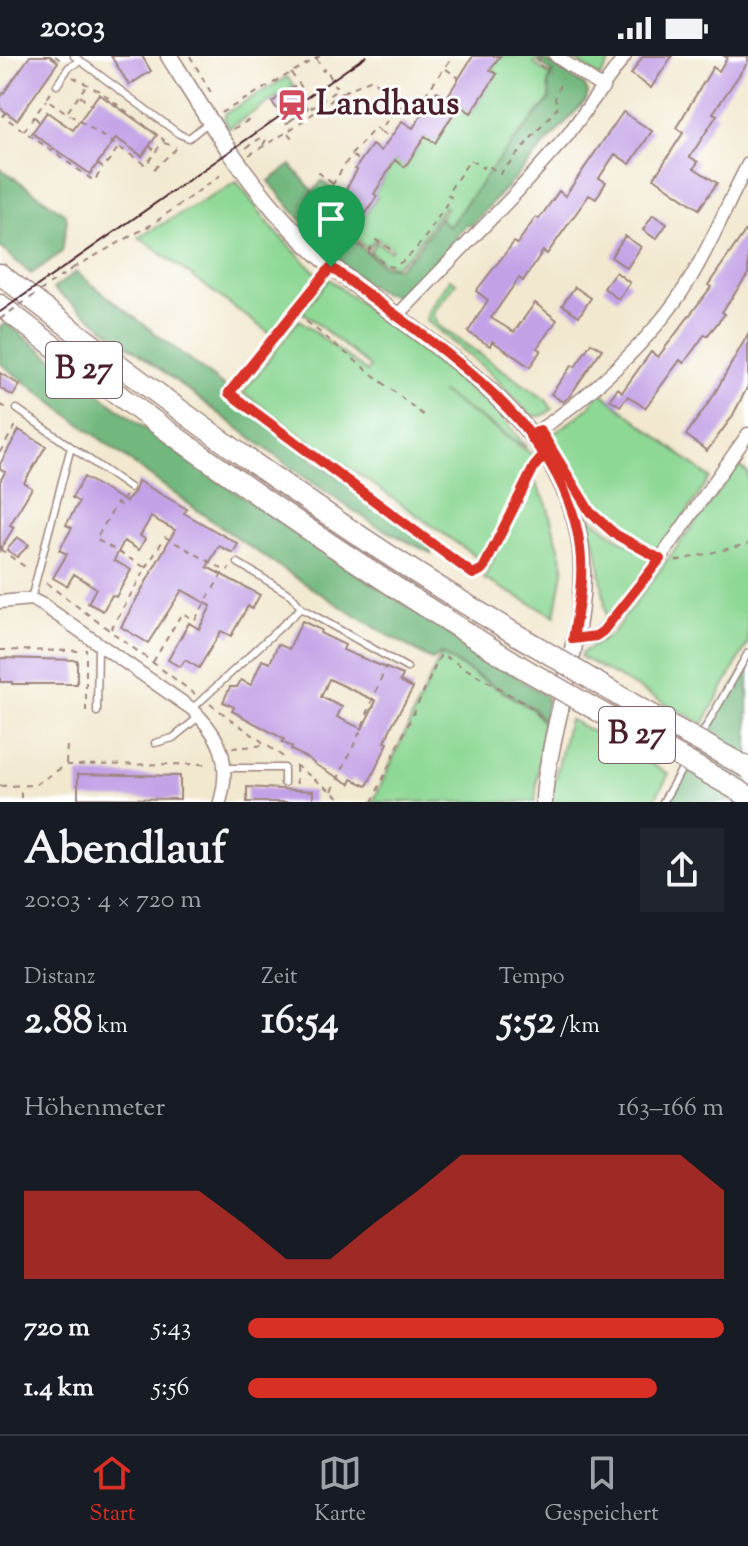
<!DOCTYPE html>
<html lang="de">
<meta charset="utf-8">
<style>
:root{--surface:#171b24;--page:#20242c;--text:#f1f3f6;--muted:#9ea1a6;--line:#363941;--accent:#d93025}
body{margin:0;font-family:"Sorts Mill Goudy",serif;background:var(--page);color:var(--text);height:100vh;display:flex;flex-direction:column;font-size:30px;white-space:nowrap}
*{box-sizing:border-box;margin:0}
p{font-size:26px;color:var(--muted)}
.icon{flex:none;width:44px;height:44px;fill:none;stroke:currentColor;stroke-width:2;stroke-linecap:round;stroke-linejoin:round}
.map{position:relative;height:746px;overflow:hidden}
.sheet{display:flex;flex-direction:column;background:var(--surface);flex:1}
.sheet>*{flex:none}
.pin{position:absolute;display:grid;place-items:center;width:68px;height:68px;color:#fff;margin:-82px -34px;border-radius:50% 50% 50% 0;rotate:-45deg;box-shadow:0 0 8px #0007}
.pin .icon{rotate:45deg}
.round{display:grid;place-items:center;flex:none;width:84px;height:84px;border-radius:0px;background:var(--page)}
.head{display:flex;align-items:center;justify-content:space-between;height:136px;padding:0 24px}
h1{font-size:44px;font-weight:700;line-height:60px}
.stats{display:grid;grid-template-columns:repeat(3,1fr);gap:12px;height:136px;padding:8px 24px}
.stats div{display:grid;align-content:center}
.stats b{font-size:40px;font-weight:700}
.stats small{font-size:22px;font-weight:400}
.stats p{font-size:22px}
.chart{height:224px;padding:16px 24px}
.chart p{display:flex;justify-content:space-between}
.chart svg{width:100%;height:144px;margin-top:8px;fill:var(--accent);opacity:.7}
ul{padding:0 24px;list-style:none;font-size:26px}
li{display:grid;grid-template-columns:128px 96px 1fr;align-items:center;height:60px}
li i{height:20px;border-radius:10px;background:var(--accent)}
.status{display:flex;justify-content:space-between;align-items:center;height:56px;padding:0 40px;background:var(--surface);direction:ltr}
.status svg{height:22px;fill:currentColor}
.tabs{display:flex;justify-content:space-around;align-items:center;height:112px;border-top:2px solid var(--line);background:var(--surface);font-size:22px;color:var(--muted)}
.tabs a{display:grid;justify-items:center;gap:4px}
.tabs .selected{color:var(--accent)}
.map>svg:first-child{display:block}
.green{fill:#8ed895;stroke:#6c7c60;stroke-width:2}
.forest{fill:#72b87e;stroke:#5e6c54;stroke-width:2}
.building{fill:#c2a1e6;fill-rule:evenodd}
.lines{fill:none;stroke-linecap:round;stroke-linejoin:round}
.service-casing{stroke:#9e847d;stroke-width:9}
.minor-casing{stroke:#9e847d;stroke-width:15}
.tertiary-casing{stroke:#9e847d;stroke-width:19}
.trunk-casing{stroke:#9e847d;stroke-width:23}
.path{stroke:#9e847d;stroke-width:2;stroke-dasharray:6 6;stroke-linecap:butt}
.service{stroke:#fff;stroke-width:6}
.minor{stroke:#fff;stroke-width:12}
.tertiary{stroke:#fff;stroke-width:16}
.trunk{stroke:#fff;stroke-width:20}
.tram{stroke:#4a1f2b;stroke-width:2}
.trunk-bridge-casing{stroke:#9e847d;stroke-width:23;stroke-linecap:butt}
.path-bridge{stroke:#9e847d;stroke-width:2;stroke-dasharray:6 6;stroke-linecap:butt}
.trunk-bridge{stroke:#fff;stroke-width:20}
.route-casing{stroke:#fff;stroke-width:16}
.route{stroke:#d93025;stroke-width:10}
.labels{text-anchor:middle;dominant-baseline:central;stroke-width:6;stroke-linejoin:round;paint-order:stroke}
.shield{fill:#fff;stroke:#80626b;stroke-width:2}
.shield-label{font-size:32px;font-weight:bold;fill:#4a1f2b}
.poi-label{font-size:34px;font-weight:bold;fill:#4a1f2b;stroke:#fff;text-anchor:start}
</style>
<div class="status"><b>20:03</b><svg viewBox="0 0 49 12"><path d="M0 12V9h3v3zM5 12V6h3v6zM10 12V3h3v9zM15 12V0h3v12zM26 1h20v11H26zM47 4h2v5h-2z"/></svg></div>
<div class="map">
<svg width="748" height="746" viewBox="0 0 748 746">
<rect width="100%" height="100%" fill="#fff"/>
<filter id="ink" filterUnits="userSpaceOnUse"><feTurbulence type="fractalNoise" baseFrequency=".0125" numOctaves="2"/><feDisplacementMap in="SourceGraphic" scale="16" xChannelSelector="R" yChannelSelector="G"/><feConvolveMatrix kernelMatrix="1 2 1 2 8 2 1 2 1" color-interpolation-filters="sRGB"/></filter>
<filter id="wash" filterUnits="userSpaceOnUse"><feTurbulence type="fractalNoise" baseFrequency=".006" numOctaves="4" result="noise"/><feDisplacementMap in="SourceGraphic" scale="32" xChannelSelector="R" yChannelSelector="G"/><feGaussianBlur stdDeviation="1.8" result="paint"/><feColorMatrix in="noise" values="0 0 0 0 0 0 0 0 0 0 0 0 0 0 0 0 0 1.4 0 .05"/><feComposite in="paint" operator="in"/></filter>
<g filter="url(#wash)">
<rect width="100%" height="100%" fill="#f1e8cf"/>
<path class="green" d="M499 0H540L534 8 551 19 548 27 550 43 494 109 449 171 439 162 446 152 444 150 412 196 394 210 380 205 370 196 376 186 390 195 392 192 376 182 368 193 343 171 323 147 332 133 342 140 333 156 357 171 377 141 374 138 395 104 405 110 425 80 435 86 459 49 471 57 496 18 491 14Z
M569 0H614L600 21Z
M287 21 294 30 229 72 224 62 226 57Z
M322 125 330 132 319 147 339 171 331 173C321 165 312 156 308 143Z
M237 126 273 173 318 219 272 279 139 181Z
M329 223 499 357 527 392 441 336 536 401 481 504 243 337 299 264 367 316 370 311 303 256Z
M450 223 456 227 433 257 439 270 546 344 552 353C545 359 541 362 531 359L488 315 426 264 429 253Z
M599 335 710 422 659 498 617 475 591 454 548 382 589 352Z
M738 409 748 417V587L703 668 581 601 582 597 612 578Z
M532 421 546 446 564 510 555 560 484 523Z
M590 461 615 480 654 505 607 564 597 492 586 466Z
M441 599 533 654 543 667 535 746H373Z
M569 663 669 718 653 746H550Z"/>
<path class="forest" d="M542 2 585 30 588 37 586 44 472 169H466L458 177 456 186 398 240C362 242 291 153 269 125L291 109 313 135 308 143C312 155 321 165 331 173L339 171 381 209 397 212 414 198 439 162 449 171 494 109 550 43 548 27 553 16 539 7Z
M0 112 65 158 67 163 62 196 31 218 0 191Z
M76 216 266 363 311 402 428 484 432 498 375 469 297 416 53 233Z
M6 267 172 393 319 493 547 641 544 666 534 653 441 598 432 604C279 520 139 413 0 307V271Z
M748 605V746H666Z"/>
<g id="blocks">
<path class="building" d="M30 0H50L58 6 17 64 0 52V42Z
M111 0H142L151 15 129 29Z
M473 0H500L490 14 497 18 471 57 459 49 435 87 425 80 405 111 395 104 374 138 377 140 358 170 334 155 357 114 355 113 372 89 381 95 402 65 413 72 437 35 447 41Z
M643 0H672L651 32 631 18Z
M724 0H748V6L713 57 717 59 690 101 698 106 694 112 717 127 699 153 654 122 683 77 676 72 713 11 719 15 727 2Z
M294 31 308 52 287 67 272 46Z
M99 38 157 79 142 100 116 82 90 118 32 77 47 56 73 74Z
M623 56 652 75 630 108 615 98 599 122 606 126 596 143 589 139 547 198 543 195 523 225 519 222 491 262 514 276 535 247 557 264 537 292 541 294 530 311 492 285 490 290 468 276 488 244 476 235 514 186 517 188 536 161 539 163 559 135 565 140Z
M653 159 667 168 656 183 643 174Z
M748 171V218L722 256 725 258 707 280 705 278 684 307 680 304 645 352 628 340 620 350 610 343 618 332 622 336 651 296 658 301 711 231 708 229Z
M625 180 641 191 627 212 611 201Z
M616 216 630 227 618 243 604 232Z
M575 231 591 242 579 260 562 249Z
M748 278V330L732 361 707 395 686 379 712 342Z
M591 287 602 293 569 341 563 346 551 338 572 309 575 311Z
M0 317 20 329 13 340 0 332Z
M19 374 46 390 24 427 32 432 10 469 14 471 0 494V425L5 416 0 413V408Z
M84 421 126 446 135 435 138 425 187 453 184 457 238 488 233 497 219 490 207 511 260 539 252 553 248 550 231 580 221 575 199 612 185 604 180 611 168 604 189 567 199 573 211 550 182 534 148 587 121 571 175 474 151 461 140 480 145 483 139 494 124 485 114 504 131 514 116 541 112 539 103 555 88 547 96 532 74 518 67 530 53 522 67 498 59 494 72 472 66 469 79 446 72 442Z
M17 481 29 489 17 501 7 494Z
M302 565 321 574 320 577 345 589 343 594 403 619 400 625 413 632 392 669 385 686 388 687 367 730 352 723 350 728 316 709 309 703 291 694 292 691 282 686 284 683 232 655 234 651 223 646 230 631H237L241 624 251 629 262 604 270 607 278 588 289 593ZM329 623 376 645 362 673 337 661 342 651 321 641Z
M0 602 77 604V628H12V626H0Z
M78 718 180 720V743L78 742Z
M247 731 313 735V746H247Z"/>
</g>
</g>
<g filter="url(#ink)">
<use href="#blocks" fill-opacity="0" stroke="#9e847d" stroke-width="2"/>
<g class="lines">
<defs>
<path id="service" d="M74 0 179 78 189 82 210 65
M57 29 69 11 81 5
M17 353 130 432
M238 507 291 539 301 552 407 612
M473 518 483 513 534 411 544 399
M31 543 71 391
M192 653 301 552
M97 656 98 589
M155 687 173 682 200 660
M226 712H284V727
M663 746 748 597"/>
<path id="minor" d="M556 0 603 32
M396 261 515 138 567 80 625 0
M530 380C586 345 652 284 687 228 711 190 727 148 748 108
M0 546 31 543 43 549 192 653C222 682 231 706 220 746
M573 583 596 580 603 575 660 503 748 378"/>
<path id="tertiary" d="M169 0C207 61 246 126 296 177 391 274 564 343 581 494 587 553 566 623 554 680 550 701 544 724 544 746"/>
<path id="trunk" d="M0 218C173 352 351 483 541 593
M0 249C169 381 345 503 528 615"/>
</defs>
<use href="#service" class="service-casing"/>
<use href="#minor" class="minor-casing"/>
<use href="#tertiary" class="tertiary-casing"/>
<use href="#trunk" class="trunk-casing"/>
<path class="path" d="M55 0 62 5
M190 0 213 40
M542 0 537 8 551 17
M446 13 459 22
M291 17 303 33
M343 36 372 23 394 46
M51 37 46 43 146 109 164 84 101 36 73 21
M80 40 91 49
M420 48 429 54
M311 50 312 52 338 33
M68 55 85 31
M6 56 3 60 94 125 103 112
M221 57 320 0
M35 61 40 67
M233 73 253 62
M24 75 46 44
M381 76 389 81
M288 77 295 86
M164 87 176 91
M263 89 267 82
M149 90 155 94
M246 92 265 79
M249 99 287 76 342 37 336 29 335 30 326 12 323 15 316 2
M353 100 360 105
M98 108 103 112 119 91
M154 113 179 90
M318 116 344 137
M390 193 376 184 368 196 340 170 321 147 351 99 375 72 380 75 390 60 407 46 416 52 453 0
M368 196 390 211C415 206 437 161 451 141L447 138 470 104 483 112 486 108 500 118 559 50 555 43 562 22
M73 212 151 169 225 116
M323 221 229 337 465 511
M297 258 427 362
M0 349 8 352
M0 396 18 366
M586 451 615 478 647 496
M0 493 28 513
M676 505 748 488
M146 512 165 481 221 512 222 517
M46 527 195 638
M111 573 146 512 96 483 117 447 120 449 126 439
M0 594 84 595
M153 606 182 557 195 564 222 518 230 512
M210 648 286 703
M86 656V593
M232 692 266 689
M66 708 67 690
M295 709 346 746
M296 710 297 733
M0 730 35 729 66 709 209 708
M332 735 360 676 386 610
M21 742V731
M372 746 441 598 534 653 542 665"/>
<use href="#service" class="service"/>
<use href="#minor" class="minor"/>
<use href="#tertiary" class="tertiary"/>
<use href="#trunk" class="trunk"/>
<path class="tram" d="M0 256 366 0"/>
<defs>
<path id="trunk-bridge" d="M541 593 646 656 748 712
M528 615 748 740"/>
</defs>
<use href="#trunk-bridge" class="trunk-bridge-casing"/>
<path class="path-bridge" d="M0 263 73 212"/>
<use href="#trunk-bridge" class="trunk-bridge"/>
</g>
</g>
<g class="lines" filter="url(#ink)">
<defs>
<path id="route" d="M331 211 229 337 473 518 483 513 534 411 544 399 530 380 540 374 590 456 615 478 660 503 603 575 596 580 573 583C578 553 584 523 580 492 565 362 425 284 331 211"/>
</defs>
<use href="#route" class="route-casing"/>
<use href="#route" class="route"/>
</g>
<defs>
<symbol id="station-bare" viewBox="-9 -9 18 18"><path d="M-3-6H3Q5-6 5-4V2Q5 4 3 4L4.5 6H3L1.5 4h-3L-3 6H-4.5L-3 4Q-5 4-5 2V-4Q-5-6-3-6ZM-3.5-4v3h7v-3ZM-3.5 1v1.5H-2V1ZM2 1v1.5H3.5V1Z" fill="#d1495b" stroke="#fff" stroke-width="2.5" paint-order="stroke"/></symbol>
</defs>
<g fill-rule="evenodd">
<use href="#station-bare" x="270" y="27" width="44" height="44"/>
</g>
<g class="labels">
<g class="shield">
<rect x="46" y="286" width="76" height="56" rx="6"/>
<rect x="599" y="651" width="76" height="56" rx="6"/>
</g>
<g class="shield-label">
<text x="84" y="314">B 27</text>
<text x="637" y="679">B 27</text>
</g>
<g class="poi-label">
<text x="316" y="49">Landhaus</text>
</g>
</g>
</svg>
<div class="pin" style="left:331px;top:211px;background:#1e9e55"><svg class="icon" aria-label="arrive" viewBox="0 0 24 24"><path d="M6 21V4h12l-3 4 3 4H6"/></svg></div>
</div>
<section class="sheet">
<div class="head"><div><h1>Abendlauf</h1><p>20:03 · 4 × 720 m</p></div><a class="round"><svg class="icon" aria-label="share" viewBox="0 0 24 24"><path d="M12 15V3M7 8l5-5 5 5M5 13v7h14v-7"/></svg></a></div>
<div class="stats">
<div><p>Distanz</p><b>2.88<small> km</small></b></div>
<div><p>Zeit</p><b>16:54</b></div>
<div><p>Tempo</p><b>5:52<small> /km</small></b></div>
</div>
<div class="chart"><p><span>Höhenmeter</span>163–166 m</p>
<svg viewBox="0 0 160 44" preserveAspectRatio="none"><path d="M0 44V17L10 17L20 17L30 17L40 17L50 27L60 38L70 38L80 27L90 17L100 6L110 6L120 6L130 6L140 6L150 6L160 17V44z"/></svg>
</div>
<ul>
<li><b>720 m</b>5:43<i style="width:100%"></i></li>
<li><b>1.4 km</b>5:56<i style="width:86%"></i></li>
</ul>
</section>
<nav class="tabs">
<a class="selected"><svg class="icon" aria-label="home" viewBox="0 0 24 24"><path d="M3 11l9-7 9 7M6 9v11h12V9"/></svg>Start</a>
<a><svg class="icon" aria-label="map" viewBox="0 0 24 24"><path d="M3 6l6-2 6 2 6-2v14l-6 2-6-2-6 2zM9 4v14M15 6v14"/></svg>Karte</a>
<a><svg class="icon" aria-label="saved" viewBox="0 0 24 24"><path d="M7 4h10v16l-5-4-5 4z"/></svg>Gespeichert</a>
</nav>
